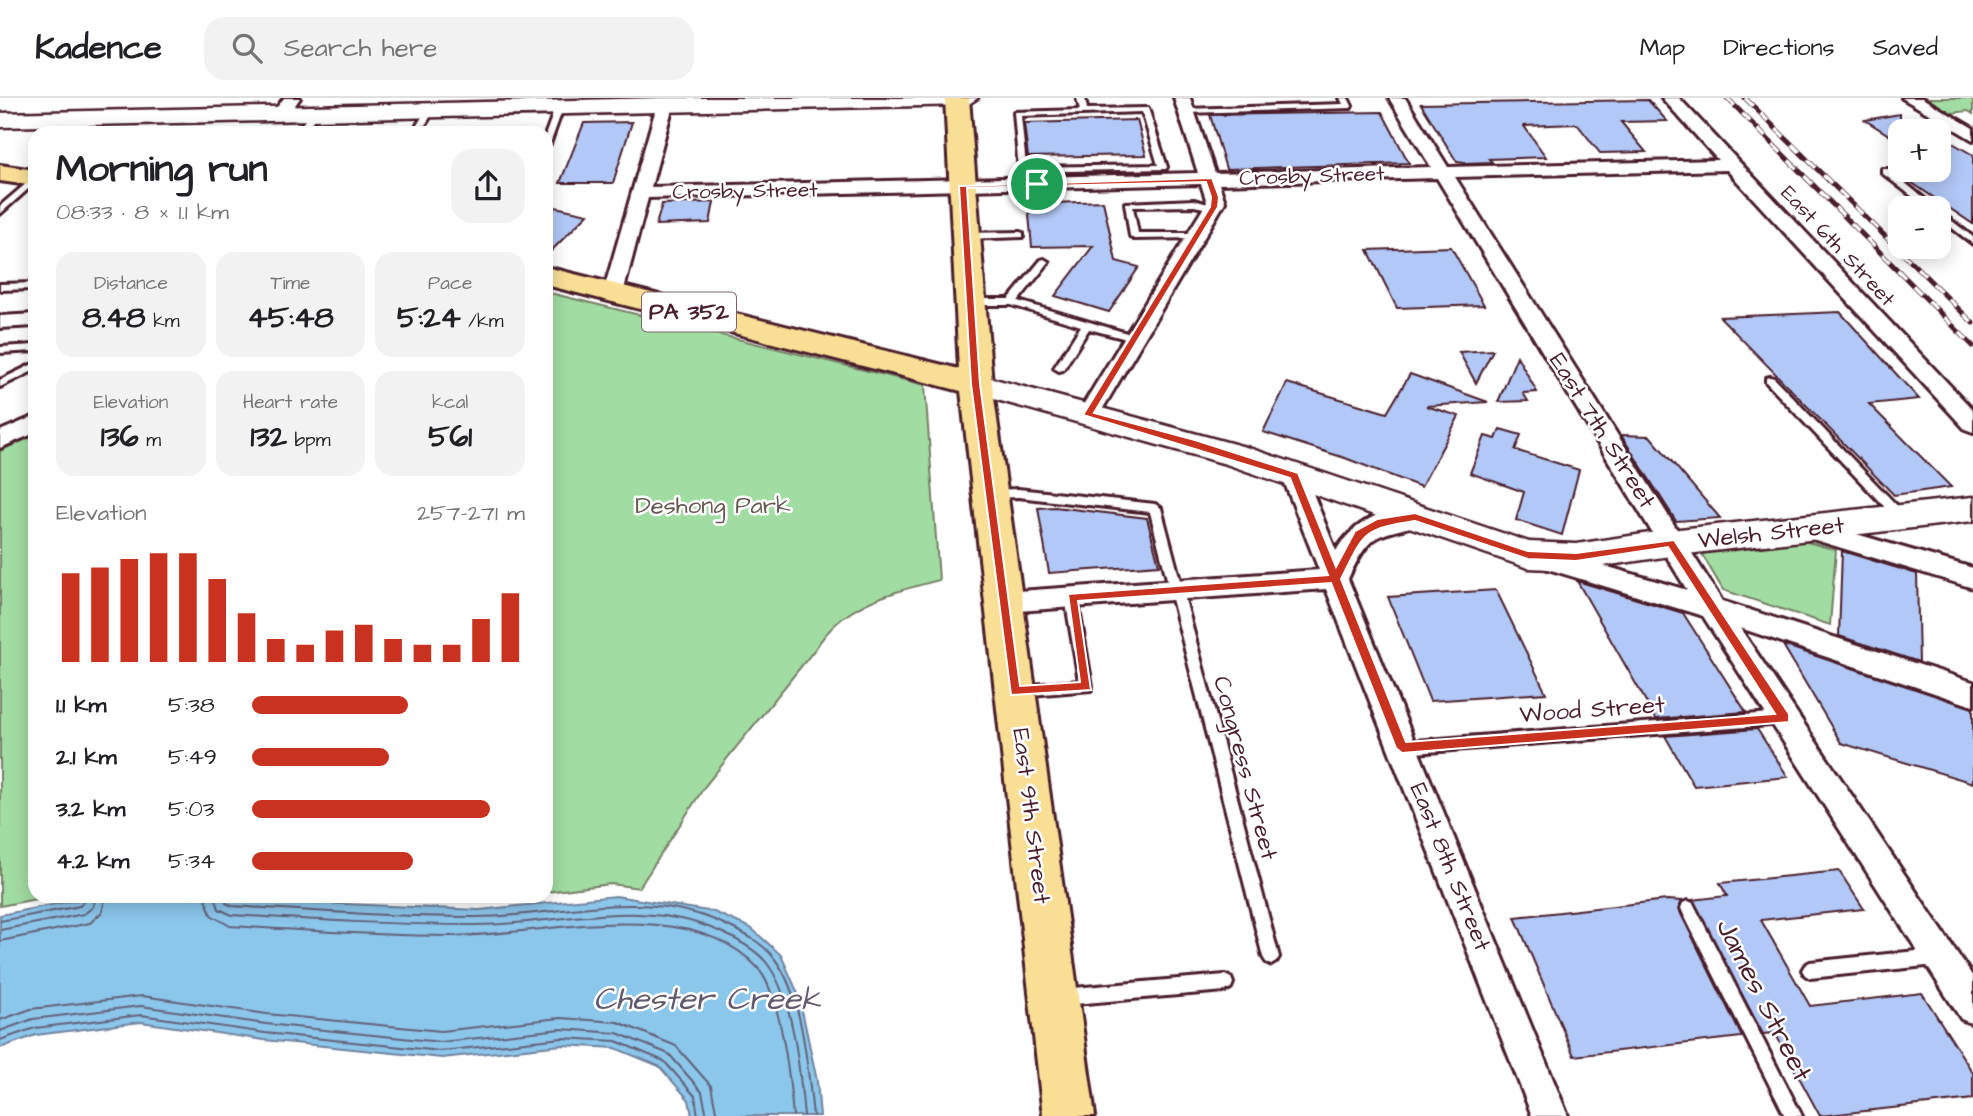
<!DOCTYPE html>
<meta charset="utf-8">
<style>
:root{--surface:#fff;--page:#f2f2f2;--text:#202124;--muted:#757577;--line:#e0e0e0;--accent:#c8321e}
body{margin:0;font-family:"Architects Daughter",sans-serif;background:var(--page);color:var(--text);height:100vh;display:flex;flex-direction:column;font-size:26px;white-space:nowrap}
*{box-sizing:border-box;margin:0}
p{font-size:23px;color:var(--muted)}
.icon{flex:none;width:38px;height:38px;fill:none;stroke:currentColor;stroke-width:2;stroke-linecap:round;stroke-linejoin:round}
.map{position:relative;flex:1;overflow:hidden}
.drawer{position:absolute;left:28px;top:28px;width:525px;height:777px;display:flex;flex-direction:column;background:var(--surface);border-radius:21px;box-shadow:0 4px 18px #0003}
.drawer>*{flex:none}
.tools{position:absolute;left:1888px;top:21px;display:grid;gap:14px}
.tools a{display:grid;place-items:center;width:63px;height:63px;border-radius:14px;background:var(--surface);box-shadow:0 4px 18px #0003;font-size:35px}
.pin{position:absolute;display:grid;place-items:center;width:60px;height:60px;color:#fff;margin:-30px;border:4px solid #fff;border-radius:50%;box-shadow:0 2px 7px #0007}
.round{display:grid;place-items:center;flex:none;width:74px;height:74px;border-radius:21px;background:var(--page)}
.headline{display:flex;align-items:center;justify-content:space-between;height:119px;padding:0 28px}
h1{font-size:38px;font-weight:700;line-height:52px}
.figures{display:grid;grid-template-columns:repeat(3,1fr);gap:10px;height:119px;padding:7px 28px}
.figures div{display:grid;align-content:center;border-radius:18px;background:var(--page);text-align:center}
.figures b{font-size:30px;font-weight:700}
.figures small{font-size:19px;font-weight:400}
.figures p{font-size:19px}
.chart{height:196px;padding:14px 28px}
.chart p{display:flex;justify-content:space-between}
.chart svg{width:100%;height:126px;margin-top:7px;stroke:var(--accent);stroke-width:6}
ul{padding:0 28px;list-style:none;font-size:23px}
li{display:grid;grid-template-columns:112px 84px 1fr;align-items:center;height:52px}
li i{height:18px;border-radius:9px;background:var(--accent)}
header{display:flex;align-items:center;gap:42px;box-sizing:border-box;height:98px;padding:0 35px;background:var(--surface);border-bottom:2px solid var(--line)}
header strong{font-size:33px}
nav{display:flex;gap:38px;margin-inline-start:auto;font-size:24px}
.search{width:490px;height:63px;background:var(--page);display:flex;align-items:center;gap:18px;box-sizing:border-box;padding:0 24px;border-radius:21px;color:var(--muted);font-size:26px}
.map>svg:first-child{display:block}
.green{fill:#a1dca2;stroke:#767e66;stroke-width:2}
.water{fill:#8bc6eb;stroke:#71839e;stroke-width:2}
.lines{fill:none;stroke-linecap:round;stroke-linejoin:round}
.shore{stroke:#646278;stroke-width:2}
.building{fill:#b2c8f7;stroke:#4a1f2b;stroke-width:2}
.lane-casing{stroke:#4a1f2b;stroke-width:6}
.street-casing{stroke:#4a1f2b;stroke-width:6}
.secondary-casing{stroke:#4a1f2b;stroke-width:5}
.primary-casing{stroke:#4a1f2b;stroke-width:6}
.lane{fill:#fff;fill-rule:evenodd}
.street{fill:#fff;fill-rule:evenodd}
.secondary{fill:#fff;fill-rule:evenodd}
.primary{fill:#f9df96;fill-rule:evenodd}
.rail-casing{stroke:#4a1f2b;stroke-width:5}
.rail{stroke:#fff;stroke-width:3.5;stroke-dasharray:11;stroke-linecap:butt}
.route{fill:#c8321e;stroke:#fff;stroke-width:2;fill-rule:evenodd}
.labels{text-anchor:middle;dominant-baseline:central;stroke-width:5;stroke-linejoin:round;paint-order:stroke}
.far-street-label{font-size:21px;fill:#4a1f2b;stroke:#fff}
.shield{fill:#fff;stroke:#80626b;stroke-width:2}
.shield-label{font-size:23px;font-weight:bold;fill:#4a1f2b}
.street-label{font-size:24px;fill:#4a1f2b;stroke:#fff}
.park-label{font-size:24px;fill:#64584f;stroke:#fff}
.near-street-label{font-size:28px;fill:#4a1f2b;stroke:#fff}
.near-water-label{font-size:32px;font-style:italic;fill:#61596e;stroke:#fff}
</style>
<header>
<strong>Kadence</strong>
<div class="search"><svg class="icon" aria-label="search" viewBox="0 0 24 24"><circle cx="10" cy="10" r="6"/><path d="M15 15l6 6"/></svg>Search here</div>
<nav><a>Map</a><a>Directions</a><a>Saved</a></nav>
</header>
<div class="map">
<svg width="1973" height="1018" viewBox="0 0 1973 1018">
<rect width="100%" height="100%" fill="#fff"/>
<filter id="ink" filterUnits="userSpaceOnUse"><feTurbulence type="fractalNoise" baseFrequency=".0143" numOctaves="2"/><feDisplacementMap in="SourceGraphic" scale="14" xChannelSelector="R" yChannelSelector="G"/><feConvolveMatrix kernelMatrix="1 2 1 2 8 2 1 2 1" color-interpolation-filters="sRGB"/></filter>
<g filter="url(#ink)">
<path class="green" d="M1926 0H1973V16L1968 13 1952 15Z
M546 194 925 287 939 482C891 495 843 505 816 550L705 688 639 790 611 786 546 794Z
M35 337V798H52L0 808V353Z
M1800 442 1836 452 1830 527 1723 492 1700 453Z"/>
<path class="water" d="M96 798H167L479 812 616 798 714 814 751 830 781 857 799 898 817 983 820 1018H692L689 1002 659 968 615 950 562 947 442 960 264 942 141 924 36 937 0 950V817Z"/>
<g class="lines">
<path class="shore" d="M205 798 211 817 230 828C303 832 375 838 448 838 538 839 688 794 757 869 781 895 790 982 793 1018
M215 798 219 811 232 817C313 822 395 827 476 827 560 827 642 797 723 835 738 842 755 851 766 864 794 899 800 975 804 1018
M224 798 226 805 232 808C313 813 395 819 476 819 564 819 641 787 726 827 743 835 762 844 774 860 803 896 808 973 813 1018
M0 823 80 808 87 798
M0 832 84 816 93 809 96 798
M0 843 90 825 102 814 106 798
M0 922 31 911 142 898 267 916 441 933 560 920 618 924 676 948 711 988 717 1018
M0 933 33 921 141 908 266 926 441 944 561 931 617 935 669 956 702 994 707 1018
M0 942 35 930 141 917 265 935 441 953 562 940 616 943 664 963 695 998 698 1018"/>
</g>
<path class="building" d="M1648 2 1667 23 1621 24 1646 54 1600 55 1577 26 1524 28 1546 59 1489 61 1492 64 1465 65 1457 64 1421 6Z
M1382 14 1409 65 1226 71 1210 17Z
M1900 16V44L1865 22Z
M1137 22 1146 57 1028 59 1024 25Z
M632 24 613 85H560L584 25Z
M1939 37 1973 57V126L1893 72H1939Z
M1103 103 1116 163 1139 169 1109 214 1055 198 1093 148 1032 149 1028 106Z
M714 104 710 125 656 127 662 106Z
M546 107 588 116 546 158Z
M1451 149 1484 207 1397 210 1368 152Z
M1840 214 1919 301 1869 306 1951 389 1894 397 1720 219Z
M1493 252 1476 285 1459 254Z
M1517 258 1537 294 1523 295 1528 303 1498 304Z
M1410 276 1488 304 1426 308 1459 318 1421 389 1345 360 1263 334 1287 285 1387 315Z
M1500 331 1521 337 1515 352 1579 372 1562 437 1516 422 1524 394 1470 375 1485 338 1496 341Z
M1621 337 1650 338 1720 420 1676 423Z
M1055 409 1147 420 1159 467 1049 475 1038 410Z
M1842 453 1917 476 1919 564 1839 538Z
M1577 483 1683 515 1746 614 1656 621Z
M1496 492 1546 595 1430 603 1388 499Z
M1783 547 1973 610V685L1841 645Z
M1757 631 1788 679 1694 688 1665 638Z
M1839 773 1864 811 1761 822 1810 908 1922 895 1973 975V1001L1820 1018 1775 935 1763 936 1691 802 1727 798 1720 785Z
M1667 802 1682 803 1679 809 1681 816 1742 939 1574 958 1515 819Z"/>
<g class="lines">
<defs>
<path id="lane" d="M1077 0H1085L1087 11 1148 10 1167 69 1166 71 1019 74 1014 14 1080 12ZM1142 14 1158 67 1026 69 1021 18Z
M1340 0H1348L1352 8 1351 10 1186 15 1182 13 1186 11 1343 6Z
M556 8 563 10 550 46 546 48V35Z
M427 11 434 13 420 35H412Z
M311 13 318 15 304 35H296Z
M1882 71H1888L1936 110H1927L1882 75Z
M35 78V85L0 116V108Z
M1194 102 1218 109 1214 112 1194 108 1133 109 1138 135H1197L1201 138 1200 140 1134 141 1130 138 1125 105Z
M1939 113 1973 139V146L1939 120Z
M1020 134 1023 135V139L966 141 962 138 966 135Z
M1044 161 1049 164 1018 203 1137 238V242L1134 243 1089 231 1063 272 1059 273 1054 270 1081 228 1011 207H971L966 204 971 201H1009L1041 162Z
M35 185V191L0 192V186Z
M35 247V253L0 255V249Z
M35 265V272L0 289V282Z
M1770 279 1774 280 1906 417 1908 420 1906 423H1898L1766 284V280Z
M1018 391 1155 406 1161 410 1279 859 1276 864 1271 867 1266 864 1263 859 1150 414 1018 399 994 400 988 396 994 392Z
M1071 494 1075 496 1077 499 1092 588 1091 592 1019 598 1014 597 1012 593 1014 589 1019 588 1079 583 1065 499 1067 496Z
M1784 614 1789 616 1791 620 1789 624 1784 626 1402 656 1397 654 1395 650 1397 646 1402 644Z
M1688 803 1693 805 1802 1018H1785L1683 815 1681 810 1683 805Z
M1936 851 1941 854 1944 859 1941 864 1936 867 1810 880 1805 877 1802 872 1805 867 1810 864Z
M1225 877 1231 880 1233 885 1231 890 1225 893 1062 907 1056 905 1054 899 1056 893 1062 891Z"/>
<path id="street" d="M284 0H300L286 20H274L272 16Z
M659 0H675L651 89 1198 75 1174 0H1190L1215 75 1431 69 1389 0H1405L1448 69 1718 62 1662 0H1679L1973 312V334L1965 331 1727 72 1455 79 1722 503 1973 584V608L1740 530 1973 879V926L1961 921 1703 518 1541 469 1537 462 1541 455 1550 452 1687 492 1437 80 1219 86 1225 104 1096 322H1080L1077 317 1207 104 1201 86 648 100 623 195 613 201 603 195Z
M1902 0H1922L1973 30V42Z
M35 216V228L0 230V218Z
M35 318V335L0 350V333Z
M1294 370 1302 372 1306 378 1336 453C1352 425 1391 403 1424 413L1427 419 1424 425C1375 440 1372 431 1348 481L1568 1018H1532L1326 491 1003 514 994 511 990 504 994 497 1003 494 1319 472 1282 378 1286 372Z
M1808 422 1973 470V490L1799 437 1796 431 1799 425Z"/>
<path id="secondary" d="M662 0H978L967 7 0 29V15Z
M976 276 1249 350 1529 444 1576 446 1670 432 1973 399V423L1670 458 1576 472 1528 470 1226 366 965 293 961 286 965 279Z"/>
<path id="primary" d="M945 0H969L992 286 1095 1018H1043L961 293 546 187V169L959 271Z
M0 67 35 72V88L0 83Z"/>
</defs>
<use href="#lane" class="lane-casing"/>
<use href="#street" class="street-casing"/>
<use href="#secondary" class="secondary-casing"/>
<use href="#primary" class="primary-casing"/>
<use href="#lane" class="lane"/>
<use href="#street" class="street"/>
<use href="#secondary" class="secondary"/>
<use href="#primary" class="primary"/>
<defs>
<path id="rail" d="M1727 0 1973 248
M1745 0 1973 225"/>
</defs>
<use href="#rail" class="rail-casing"/>
<use href="#rail" class="rail"/>
</g>
</g>
<path class="route" d="M1212 80 1219 99 1218 109 1094 315 1195 342 1298 375 1336 469 1355 433 1377 421 1415 415 1528 453 1576 455 1674 442 1789 616V624L1402 655 1396 650 1331 485 1078 503 1091 592 1011 597 971 286 959 88ZM1206 84 1211 99 1210 109 1083 317 1290 380 1328 477 1068 496 1080 584 1020 588 980 286 967 90ZM1415 423 1528 461 1576 463 1668 449 1775 616 1406 644 1341 481C1364 435 1362 431 1415 423Z"/>
<g class="labels">
<g class="far-street-label">
<text transform="translate(1312 78) rotate(-2)">Crosby Street</text>
<text transform="translate(745 93) rotate(-1)">Crosby Street</text>
<text transform="translate(1838 148) rotate(47)">East 6th Street</text>
</g>
<rect class="shield" x="642" y="194.5" width="94" height="39" rx="5"/>
<g class="shield-label">
<text x="689" y="214">PA 352</text>
</g>
<g class="street-label">
<text transform="translate(1602 333) rotate(58)">East 7th Street</text>
<text transform="translate(1771 435) rotate(-6)">Welsh Street</text>
<text transform="translate(1592 612) rotate(-4)">Wood Street</text>
<text transform="translate(1245 670) rotate(75)">Congress Street</text>
<text transform="translate(1031 718) rotate(83)">East 9th Street</text>
<text transform="translate(1450 769) rotate(68)">East 8th Street</text>
</g>
<g class="park-label">
<text x="713" y="408">Deshong Park</text>
</g>
<g class="near-street-label">
<text transform="translate(1764 902) rotate(63)">James Street</text>
</g>
<g class="near-water-label">
<text x="707" y="901">Chester Creek</text>
</g>
</g>
</svg>
<div class="tools">
<a>+</a>
<a>−</a>
</div>
<div class="pin" style="left:1037px;top:86px;background:#1e9e55"><svg class="icon" aria-label="arrive" viewBox="0 0 24 24"><path d="M6 21V4h12l-3 4 3 4H6"/></svg></div>
<section class="drawer">
<div class="headline"><div><h1>Morning run</h1><p>08:33 · 8 × 1.1 km</p></div><a class="round"><svg class="icon" aria-label="share" viewBox="0 0 24 24"><path d="M12 15V3M7 8l5-5 5 5M5 13v7h14v-7"/></svg></a></div>
<div class="figures">
<div><p>Distance</p><b>8.48<small> km</small></b></div>
<div><p>Time</p><b>45:48</b></div>
<div><p>Pace</p><b>5:24<small> /km</small></b></div>
</div>
<div class="figures">
<div><p>Elevation</p><b>136<small> m</small></b></div>
<div><p>Heart rate</p><b>132<small> bpm</small></b></div>
<div><p>kcal</p><b>561</b></div>
</div>
<div class="chart"><p><span>Elevation</span>257–271 m</p>
<svg viewBox="0 0 160 44" preserveAspectRatio="none"><path d="M5 44V13M15 44V11M25 44V8M35 44V6M45 44V6M55 44V15M65 44V27M75 44V36M85 44V38M95 44V33M105 44V31M115 44V36M125 44V38M135 44V38M145 44V29M155 44V20"/></svg>
</div>
<ul>
<li><b>1.1 km</b>5:38<i style="width:57%"></i></li>
<li><b>2.1 km</b>5:49<i style="width:50%"></i></li>
<li><b>3.2 km</b>5:03<i style="width:87%"></i></li>
<li><b>4.2 km</b>5:34<i style="width:59%"></i></li>
</ul>
</section>
</div>
